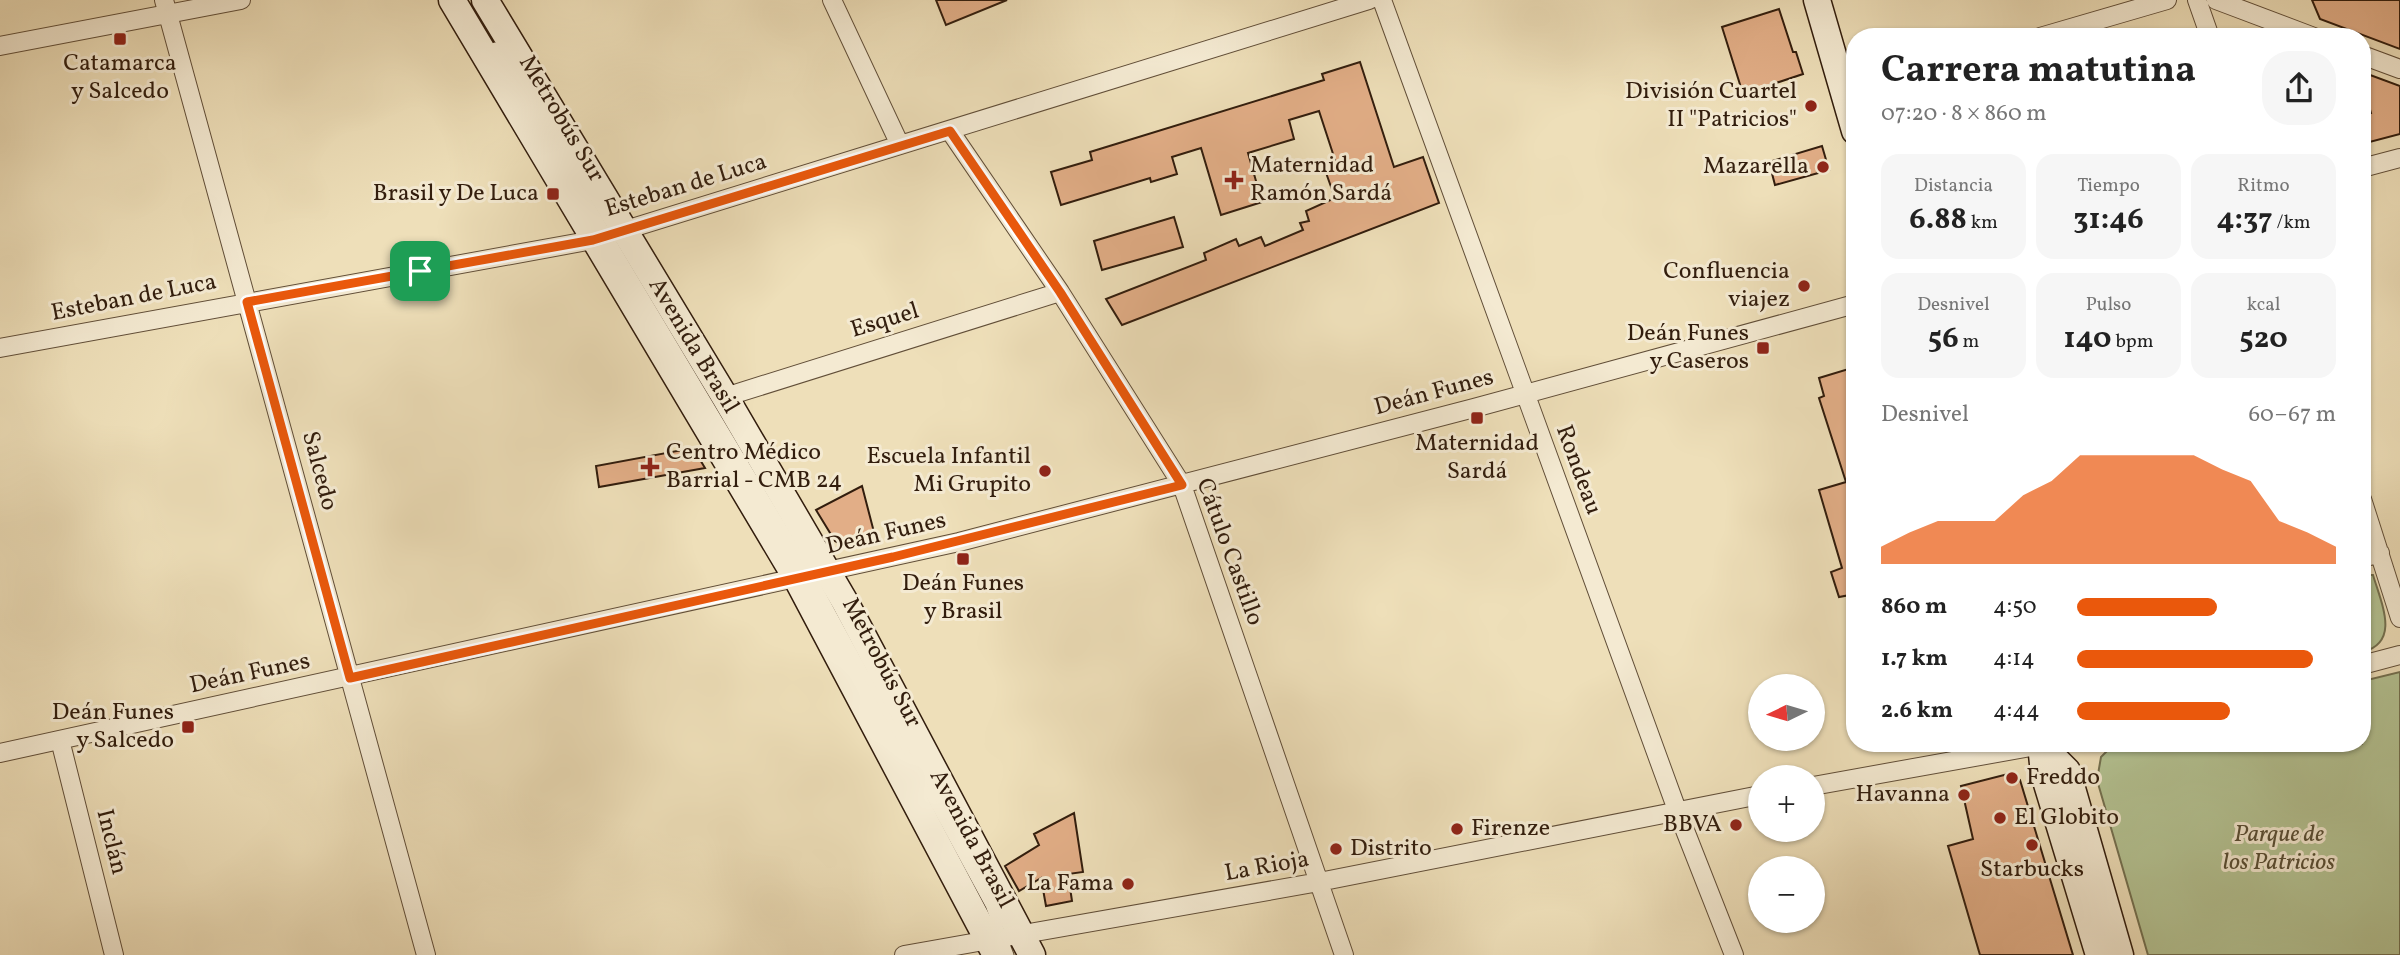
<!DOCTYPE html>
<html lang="es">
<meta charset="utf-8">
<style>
:root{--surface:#fff;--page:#f6f6f6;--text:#222;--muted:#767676;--accent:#ea580c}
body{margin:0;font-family:Vollkorn,serif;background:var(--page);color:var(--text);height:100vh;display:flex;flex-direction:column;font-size:26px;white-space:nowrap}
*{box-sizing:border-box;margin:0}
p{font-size:23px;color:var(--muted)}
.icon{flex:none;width:38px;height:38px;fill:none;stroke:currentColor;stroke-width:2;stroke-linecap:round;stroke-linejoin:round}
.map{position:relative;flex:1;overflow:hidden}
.details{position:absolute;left:1846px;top:28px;width:525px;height:724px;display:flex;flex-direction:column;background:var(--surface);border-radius:28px;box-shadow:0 2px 5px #0004}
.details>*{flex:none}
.needle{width:46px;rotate:265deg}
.tools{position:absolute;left:1748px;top:674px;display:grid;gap:14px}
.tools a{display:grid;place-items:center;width:77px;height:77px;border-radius:50%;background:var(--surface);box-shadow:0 2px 5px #0004;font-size:35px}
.pin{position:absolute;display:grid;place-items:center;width:60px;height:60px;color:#fff;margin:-30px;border-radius:14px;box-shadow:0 4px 10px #0006}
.round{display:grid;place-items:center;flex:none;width:74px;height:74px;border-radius:28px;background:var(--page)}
.head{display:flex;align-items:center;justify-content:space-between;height:119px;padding:0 35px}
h1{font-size:38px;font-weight:700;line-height:52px}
.metrics{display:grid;grid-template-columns:repeat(3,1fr);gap:10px;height:119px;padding:7px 35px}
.metrics div{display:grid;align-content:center;border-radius:18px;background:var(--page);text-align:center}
.metrics b{font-size:30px;font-weight:700}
.metrics small{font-size:19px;font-weight:400}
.metrics p{font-size:19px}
.chart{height:196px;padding:14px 35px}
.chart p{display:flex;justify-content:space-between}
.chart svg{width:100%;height:126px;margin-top:7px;fill:var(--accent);opacity:.7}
ul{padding:0 35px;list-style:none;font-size:23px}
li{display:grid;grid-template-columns:112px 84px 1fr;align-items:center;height:52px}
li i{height:18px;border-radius:9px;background:var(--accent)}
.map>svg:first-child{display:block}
.green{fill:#b4c393;stroke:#737050;stroke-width:2}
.building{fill:#e2ae87;stroke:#321d0d;stroke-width:2}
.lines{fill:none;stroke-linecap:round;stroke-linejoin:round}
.lane-casing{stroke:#614e38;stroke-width:11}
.street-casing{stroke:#614e38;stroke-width:20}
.secondary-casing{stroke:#321d0d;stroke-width:29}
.lane{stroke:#f4ead2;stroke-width:9}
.street{stroke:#f4ead2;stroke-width:18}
.secondary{stroke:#f4ead2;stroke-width:26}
.route-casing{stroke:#fff;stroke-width:14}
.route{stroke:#ea580c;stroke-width:9}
.poi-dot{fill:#8f2418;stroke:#f4ead2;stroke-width:2.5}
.labels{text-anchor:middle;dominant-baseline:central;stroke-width:6;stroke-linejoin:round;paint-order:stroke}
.poi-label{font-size:24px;fill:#321d0d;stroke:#f4ead2;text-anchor:end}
.street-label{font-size:24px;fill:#321d0d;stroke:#f4ead2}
.park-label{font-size:24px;font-style:italic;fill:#594f35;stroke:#f4ead2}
</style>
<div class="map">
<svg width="2400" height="955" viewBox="0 0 2400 955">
<rect width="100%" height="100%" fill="#eedfb9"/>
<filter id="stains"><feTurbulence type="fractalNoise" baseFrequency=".00286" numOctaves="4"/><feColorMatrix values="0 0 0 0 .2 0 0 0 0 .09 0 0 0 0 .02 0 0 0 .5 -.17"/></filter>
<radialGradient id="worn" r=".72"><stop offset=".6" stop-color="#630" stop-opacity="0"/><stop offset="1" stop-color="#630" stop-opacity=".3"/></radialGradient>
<path class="green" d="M2362 575H2373C2382 605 2400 642 2363 652Z
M2400 672V955H2148L2097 780 2101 757 2114 744H2362L2363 681Z"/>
<path class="building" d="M936 0H1007L946 25Z
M2312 0H2400V49L2320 19Z
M1779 9 1793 52H1796L1803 74 1743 94 1722 27Z
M1360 62 1394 167 1423 157 1439 203 1122 325 1106 299 1206 260 1204 253 1236 239 1239 246 1261 237 1265 246 1303 230 1300 223 1309 221 1306 211 1335 198 1325 170 1337 166 1319 111 1289 120 1294 139 1248 153 1262 202 1221 215 1201 148 1172 157 1177 174 1151 182 1150 178 1061 205 1051 172 1092 160 1090 152 1324 80 1322 74Z
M2362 72 2400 86V134L2362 144V116L2371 113 2362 81Z
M1822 146 1829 170 1775 185 1769 162Z
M1174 217 1183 247 1102 270 1094 241Z
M1855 367V597L1851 598 1850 595 1839 597 1831 572 1842 568 1819 490 1846 482 1819 398 1824 396 1819 378Z
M693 448 705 468 599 487 596 466Z
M862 486 875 536 848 545H842L835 541 816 510Z
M2008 774 2015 775 2020 780 2073 955H1980L1948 846 1973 839 1961 786Z
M1074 813 1083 872 1068 874 1072 901 1046 906 1041 878 1019 891 1005 866 1039 845 1034 834Z"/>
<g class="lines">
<defs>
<path id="lane" d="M495 47 811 576 990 905 1009 955"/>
<path id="street" d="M164 0 426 955
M832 0 900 145
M1382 0 1677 810 1734 955
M2197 0 2210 37
M2216 0 2314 37
M2040 37 2167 0
M0 46 241 0
M2362 55 2400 69
M950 131 1060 292 1182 485 1344 955
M2362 168 2400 158
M0 348 593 240 1369 0
M725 397 1060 292
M2362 499 2400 618
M2362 558 2380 553
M2362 665 2400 655
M60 740 114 955
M0 753 959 542 1474 408 1855 304
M1813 786 2047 744
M904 955 1319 882 1760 795"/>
<path id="secondary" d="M452 0 797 579 996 955
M485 0 725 397 845 602 1032 955
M1817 0 1855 131
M2041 744 2044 774 2099 955
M2041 745 2067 771 2120 955"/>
</defs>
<use href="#lane" class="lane-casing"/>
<use href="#street" class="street-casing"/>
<use href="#secondary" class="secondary-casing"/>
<use href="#lane" class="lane"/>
<use href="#street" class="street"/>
<use href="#secondary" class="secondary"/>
</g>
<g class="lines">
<defs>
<path id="route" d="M950 131 1060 292 1182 485 893 557 350 678 247 302 593 240Z"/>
</defs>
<use href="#route" class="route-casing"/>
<use href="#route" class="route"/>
</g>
<g class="poi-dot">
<rect x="113" y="32" width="14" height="14" rx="3.5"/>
<circle cx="1811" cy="106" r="7"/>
<circle cx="1823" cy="167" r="7"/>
<path d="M1230.5 169.5h7v7h7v7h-7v7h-7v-7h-7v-7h7z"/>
<rect x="546" y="187" width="14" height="14" rx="3.5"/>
<circle cx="1804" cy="286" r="7"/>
<rect x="1756" y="341" width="14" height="14" rx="3.5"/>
<rect x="1470" y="411" width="14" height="14" rx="3.5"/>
<path d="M646.5 456.5h7v7h7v7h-7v7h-7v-7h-7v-7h7z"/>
<circle cx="1045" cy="471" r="7"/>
<rect x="956" y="552" width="14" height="14" rx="3.5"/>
<rect x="181" y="720" width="14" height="14" rx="3.5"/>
<circle cx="2012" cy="778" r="7"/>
<circle cx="1964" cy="795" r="7"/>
<circle cx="2000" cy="818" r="7"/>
<circle cx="1736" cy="825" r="7"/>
<circle cx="1457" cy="829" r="7"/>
<circle cx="2032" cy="845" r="7"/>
<circle cx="1336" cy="849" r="7"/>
<circle cx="1128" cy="884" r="7"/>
</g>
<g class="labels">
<g class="poi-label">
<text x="120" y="64" text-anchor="middle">Catamarca<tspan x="120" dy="28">y Salcedo</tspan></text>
<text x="1797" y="92">División Cuartel<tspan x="1797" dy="28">II "Patricios"</tspan></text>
<text x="1250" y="166" text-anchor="start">Maternidad<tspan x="1250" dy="28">Ramón Sardá</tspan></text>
<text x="1809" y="167">Mazarella</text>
<text x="539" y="194">Brasil y De Luca</text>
<text x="1790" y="272">Confluencia<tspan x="1790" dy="28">viajez</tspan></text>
<text x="1749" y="334">Deán Funes<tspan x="1749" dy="28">y Caseros</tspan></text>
<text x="1477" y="444" text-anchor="middle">Maternidad<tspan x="1477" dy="28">Sardá</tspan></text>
<text x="666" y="453" text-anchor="start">Centro Médico<tspan x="666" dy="28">Barrial - CMB 24</tspan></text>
<text x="1031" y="457">Escuela Infantil<tspan x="1031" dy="28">Mi Grupito</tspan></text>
<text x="963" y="584" text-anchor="middle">Deán Funes<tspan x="963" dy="28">y Brasil</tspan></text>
<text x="174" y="713">Deán Funes<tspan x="174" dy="28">y Salcedo</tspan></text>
<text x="2026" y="778" text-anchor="start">Freddo</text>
<text x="1950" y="795">Havanna</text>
<text x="2014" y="818" text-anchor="start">El Globito</text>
<text x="1722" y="825">BBVA</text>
<text x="1471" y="829" text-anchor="start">Firenze</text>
<text x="1350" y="849" text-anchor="start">Distrito</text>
<text x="2032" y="870" text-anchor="middle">Starbucks</text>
<text x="1114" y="884">La Fama</text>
</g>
<g class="street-label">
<text transform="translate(561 119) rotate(59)">Metrobús Sur</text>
<text transform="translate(686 186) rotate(-17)">Esteban de Luca</text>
<text transform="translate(134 298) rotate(-11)">Esteban de Luca</text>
<text transform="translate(885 321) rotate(-17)">Esquel</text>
<text transform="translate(693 346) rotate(59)">Avenida Brasil</text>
<text transform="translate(1434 393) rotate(-15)">Deán Funes</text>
<text transform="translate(1578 470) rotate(70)">Rondeau</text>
<text transform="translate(319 471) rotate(75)">Salcedo</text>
<text transform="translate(886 534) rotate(-13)">Deán Funes</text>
<text transform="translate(1229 552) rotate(70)">Cátulo Castillo</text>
<text transform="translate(881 663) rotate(62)">Metrobús Sur</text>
<text transform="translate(250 674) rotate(-12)">Deán Funes</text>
<text transform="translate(971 839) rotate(62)">Avenida Brasil</text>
<text transform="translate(111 842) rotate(76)">Inclán</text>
<text transform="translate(1267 867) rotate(-10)">La Rioja</text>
</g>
<g class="park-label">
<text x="2279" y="835">Parque de<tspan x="2279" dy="28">los Patricios</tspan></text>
</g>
</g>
<rect width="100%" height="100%" filter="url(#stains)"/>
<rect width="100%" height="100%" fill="url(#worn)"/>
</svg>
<div class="tools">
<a><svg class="needle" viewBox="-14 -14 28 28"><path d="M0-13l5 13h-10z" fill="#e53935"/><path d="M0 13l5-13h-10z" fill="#767676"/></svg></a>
<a>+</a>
<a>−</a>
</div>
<div class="pin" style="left:420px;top:271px;background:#1e9e55"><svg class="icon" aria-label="arrive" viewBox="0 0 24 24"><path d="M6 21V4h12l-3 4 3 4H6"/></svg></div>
<section class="details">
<div class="head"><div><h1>Carrera matutina</h1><p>07:20 · 8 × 860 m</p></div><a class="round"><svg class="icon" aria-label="share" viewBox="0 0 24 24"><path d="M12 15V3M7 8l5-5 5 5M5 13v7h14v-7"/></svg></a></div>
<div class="metrics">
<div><p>Distancia</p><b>6.88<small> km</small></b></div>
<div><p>Tiempo</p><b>31:46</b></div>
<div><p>Ritmo</p><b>4:37<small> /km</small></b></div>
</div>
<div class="metrics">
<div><p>Desnivel</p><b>56<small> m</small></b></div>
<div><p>Pulso</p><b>140<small> bpm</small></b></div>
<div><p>kcal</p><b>520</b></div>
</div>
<div class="chart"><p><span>Desnivel</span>60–67 m</p>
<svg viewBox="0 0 160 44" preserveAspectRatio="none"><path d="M0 44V38L10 33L20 29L30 29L40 29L50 20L60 15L70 6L80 6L90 6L100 6L110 6L120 11L130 15L140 29L150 33L160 38V44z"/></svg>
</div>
<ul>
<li><b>860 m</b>4:50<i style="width:54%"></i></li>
<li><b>1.7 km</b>4:14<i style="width:91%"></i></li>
<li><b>2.6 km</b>4:44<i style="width:59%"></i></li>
</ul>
</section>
</div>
